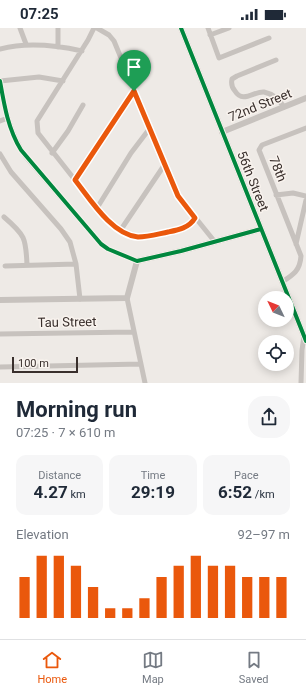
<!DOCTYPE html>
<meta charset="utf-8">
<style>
:root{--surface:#fff;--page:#f6f6f7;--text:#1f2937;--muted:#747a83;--line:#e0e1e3;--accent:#ea580c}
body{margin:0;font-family:Roboto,sans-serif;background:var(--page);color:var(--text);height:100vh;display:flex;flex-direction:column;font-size:15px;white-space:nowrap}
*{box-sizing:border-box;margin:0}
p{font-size:13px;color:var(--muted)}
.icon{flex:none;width:22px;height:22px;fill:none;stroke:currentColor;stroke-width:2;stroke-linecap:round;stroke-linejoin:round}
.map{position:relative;height:355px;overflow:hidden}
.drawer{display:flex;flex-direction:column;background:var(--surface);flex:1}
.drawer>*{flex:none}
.needle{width:26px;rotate:313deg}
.buttons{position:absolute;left:258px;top:263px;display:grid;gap:8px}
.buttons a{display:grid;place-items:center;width:36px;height:36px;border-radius:50%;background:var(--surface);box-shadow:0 2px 10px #0003;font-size:20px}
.scale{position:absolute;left:12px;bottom:10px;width:66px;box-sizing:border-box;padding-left:4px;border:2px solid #392f2c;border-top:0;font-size:11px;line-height:14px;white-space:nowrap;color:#392f2c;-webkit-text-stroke:3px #f9f3ee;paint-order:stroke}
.pin{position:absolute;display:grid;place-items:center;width:34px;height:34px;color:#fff;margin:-41px -17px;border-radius:50% 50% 50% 0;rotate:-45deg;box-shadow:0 0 4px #0007}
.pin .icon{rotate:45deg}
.round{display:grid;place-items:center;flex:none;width:42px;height:42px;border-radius:16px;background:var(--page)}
.overview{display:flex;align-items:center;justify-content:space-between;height:68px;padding:0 16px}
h1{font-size:22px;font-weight:700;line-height:30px}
.figures{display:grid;grid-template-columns:repeat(3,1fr);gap:6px;height:68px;padding:4px 16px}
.figures div{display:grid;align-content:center;border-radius:10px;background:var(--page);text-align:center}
.figures b{font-size:17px;font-weight:700}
.figures small{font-size:11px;font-weight:400}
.figures p{font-size:11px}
.chart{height:112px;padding:8px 16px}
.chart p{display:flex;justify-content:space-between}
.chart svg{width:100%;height:72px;margin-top:4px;stroke:var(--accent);stroke-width:6}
.status{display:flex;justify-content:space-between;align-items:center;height:28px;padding:0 20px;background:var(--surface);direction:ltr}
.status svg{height:11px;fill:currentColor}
.menu{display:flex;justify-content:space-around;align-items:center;height:56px;border-top:1px solid var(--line);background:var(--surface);font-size:11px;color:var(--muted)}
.menu a{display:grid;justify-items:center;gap:2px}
.menu .active{color:var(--accent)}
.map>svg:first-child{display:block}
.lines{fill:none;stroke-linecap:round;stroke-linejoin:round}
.minor{stroke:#c7c2be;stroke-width:5}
.tertiary{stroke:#c7c2be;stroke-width:6}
.cycleway-casing{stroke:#f9f3ee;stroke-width:6}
.cycleway{stroke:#00873e;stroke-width:4}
.route-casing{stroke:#fff;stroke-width:8}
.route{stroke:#ea580c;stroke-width:5}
.labels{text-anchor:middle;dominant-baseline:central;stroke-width:3;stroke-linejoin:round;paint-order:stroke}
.street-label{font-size:13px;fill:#392f2c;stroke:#f9f3ee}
</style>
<div class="status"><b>07:25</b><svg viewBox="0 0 49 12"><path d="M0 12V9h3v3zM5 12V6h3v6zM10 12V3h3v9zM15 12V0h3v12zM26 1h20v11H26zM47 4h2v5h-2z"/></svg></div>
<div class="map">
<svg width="306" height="355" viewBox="0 0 306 355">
<rect width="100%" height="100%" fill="#eeeae6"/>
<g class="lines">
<path class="minor" d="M20 0 26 16
M94 0 88 12 37 93 38 105 101 185C125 212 135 211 168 204 178 202 189 200 195 190
M97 0 109 7 114 13 178 168 215 214
M208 0 219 30 269 10
M210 7 229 0
M58 19V0
M0 21C27 14 55 17 82 23
M276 32 237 48 232 51C231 56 232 60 235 63 243 76 254 63 264 64 273 66 279 71 284 79
M0 53C4 79 10 106 26 129L101 216 108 221 137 233
M0 53 39 49 63 53
M0 93 8 90
M52 125 68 103 83 77
M0 126 11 144 61 201 70 214 76 236 80 271
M75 152 134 63
M276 167 293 165 306 168
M97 180 131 125 150 100
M4 189C25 207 26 210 27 237
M120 203 165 136
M296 216 306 172
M5 238 76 236
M282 254C293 247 300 243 301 228L261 127 259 122 262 117 306 100
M127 270 145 355
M0 306 133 304
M0 339 141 336
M301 355 302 322 304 308"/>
<path class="tertiary" d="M181 0 306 313
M222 104 306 70
M0 272 127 270 137 233 181 223 261 201"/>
<defs>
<path id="cycleway" d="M181 0 306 313
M0 53C4 76 8 101 21 122L101 216 108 221 137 233 181 223 261 201"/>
</defs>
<use href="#cycleway" class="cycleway-casing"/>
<use href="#cycleway" class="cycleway"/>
</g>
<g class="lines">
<defs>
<path id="route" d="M134 63 178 168 195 190C189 200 178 202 168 204 158 206 148 209 138 209 112 207 90 171 75 152Z"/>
</defs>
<use href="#route" class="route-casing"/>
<use href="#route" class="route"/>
</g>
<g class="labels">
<g class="street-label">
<text transform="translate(260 77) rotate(-22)">72nd Street</text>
<text transform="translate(278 141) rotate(68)">78th</text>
<text transform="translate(253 153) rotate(68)">56th Street</text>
<text transform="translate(67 294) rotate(-1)">Tau Street</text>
</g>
</g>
</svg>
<div class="buttons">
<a><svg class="needle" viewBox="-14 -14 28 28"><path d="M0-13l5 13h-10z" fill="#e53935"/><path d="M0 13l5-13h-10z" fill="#747a83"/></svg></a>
<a><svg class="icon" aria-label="locate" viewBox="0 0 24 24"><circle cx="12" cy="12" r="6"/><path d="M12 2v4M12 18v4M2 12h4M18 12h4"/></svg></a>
</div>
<div class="scale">100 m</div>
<div class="pin" style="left:134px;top:63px;background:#1e9e55"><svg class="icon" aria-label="arrive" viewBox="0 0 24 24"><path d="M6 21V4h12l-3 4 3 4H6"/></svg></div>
</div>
<section class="drawer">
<div class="overview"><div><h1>Morning run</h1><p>07:25 · 7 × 610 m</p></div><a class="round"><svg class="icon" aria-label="share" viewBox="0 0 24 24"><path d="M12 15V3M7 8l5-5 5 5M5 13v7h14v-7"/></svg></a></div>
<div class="figures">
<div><p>Distance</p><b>4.27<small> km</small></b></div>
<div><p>Time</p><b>29:19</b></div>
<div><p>Pace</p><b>6:52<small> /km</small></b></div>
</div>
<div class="chart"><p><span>Elevation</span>92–97 m</p>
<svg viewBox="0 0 160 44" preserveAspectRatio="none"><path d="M5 44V19M15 44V6M25 44V6M35 44V12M45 44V25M55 44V38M65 44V38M75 44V32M85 44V19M95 44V12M105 44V6M115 44V12M125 44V12M135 44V19M145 44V19M155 44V19"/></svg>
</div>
</section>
<nav class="menu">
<a class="active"><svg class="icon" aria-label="home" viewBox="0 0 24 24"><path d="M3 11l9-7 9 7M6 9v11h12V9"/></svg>Home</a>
<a><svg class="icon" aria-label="map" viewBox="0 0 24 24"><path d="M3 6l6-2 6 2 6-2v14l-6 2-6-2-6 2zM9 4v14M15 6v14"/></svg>Map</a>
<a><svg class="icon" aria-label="saved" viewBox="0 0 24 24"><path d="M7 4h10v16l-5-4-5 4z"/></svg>Saved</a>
</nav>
